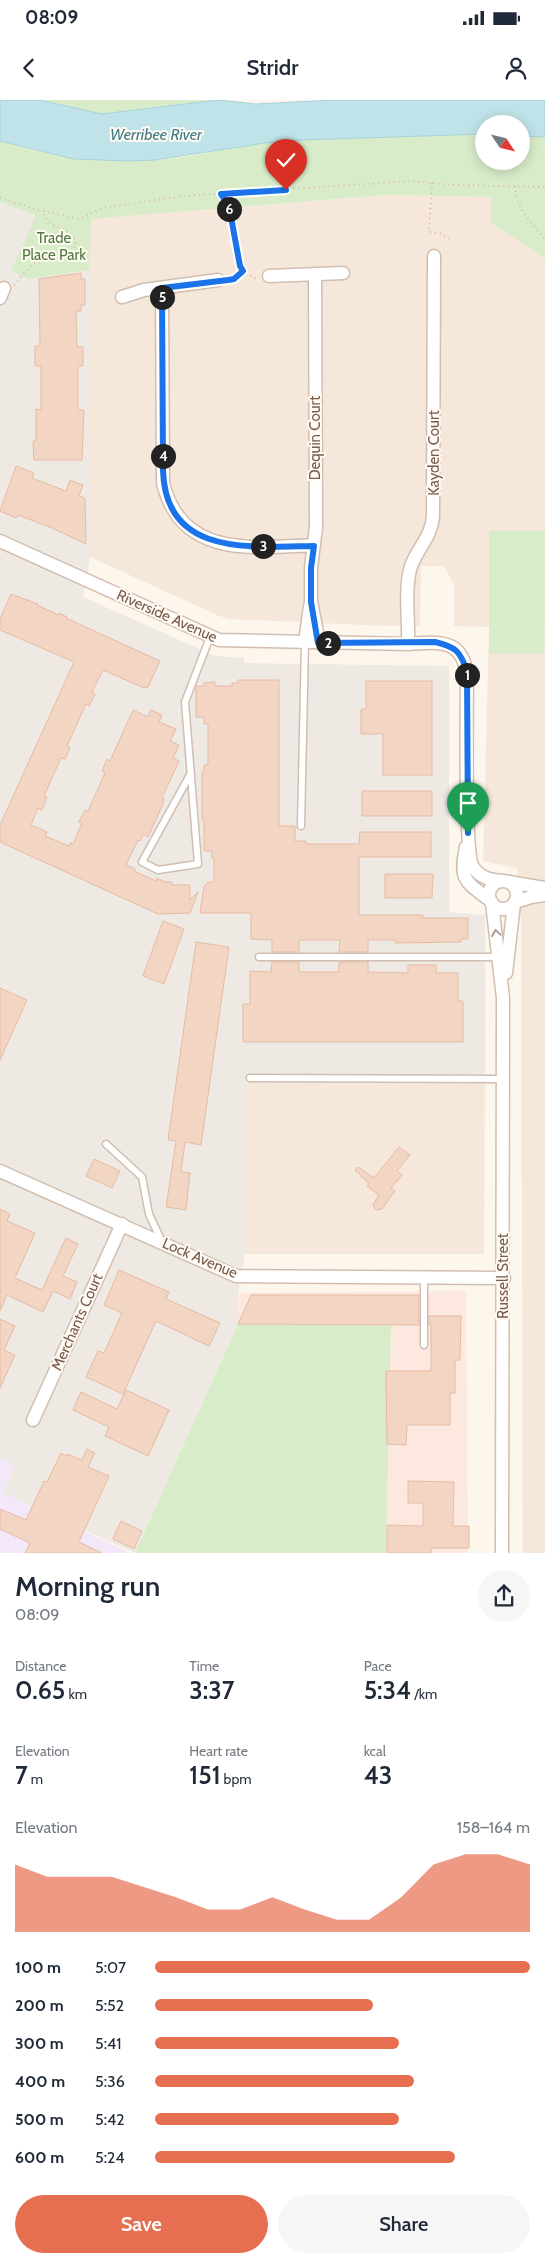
<!DOCTYPE html>
<meta charset="utf-8">
<style>
:root{--surface:#fff;--page:#f6f6f7;--text:#1f2937;--muted:#747a83;--accent:#e76f51}
body{margin:0;font-family:Cabin,sans-serif;background:var(--page);color:var(--text);height:100vh;display:flex;flex-direction:column;font-size:19px;white-space:nowrap}
*{box-sizing:border-box;margin:0}
p{font-size:16px;color:var(--muted)}
.icon{flex:none;width:28px;height:28px;fill:none;stroke:currentColor;stroke-width:2;stroke-linecap:round;stroke-linejoin:round}
.map{position:relative;height:1453px;overflow:hidden}
.drawer{display:flex;flex-direction:column;background:var(--surface);flex:1}
.drawer>*{flex:none}
.needle{width:32px;rotate:125deg}
.fabs{position:absolute;left:475px;top:15px;display:grid;gap:10px}
.fabs a{display:grid;place-items:center;width:55px;height:55px;border-radius:50%;background:var(--surface);box-shadow:0 2px 12px #0003;font-size:25px}
.pin{position:absolute;display:grid;place-items:center;width:42px;height:42px;color:#fff;margin:-51px -21px;border-radius:50% 50% 50% 0;rotate:-45deg;box-shadow:0 0 5px #0007}
.pin .icon{rotate:45deg}
.km{position:absolute;width:25px;height:25px;margin:-12px;border-radius:50%;background:#222;color:#fff;font-size:14px;line-height:25px;text-align:center}
.round{display:grid;place-items:center;flex:none;width:52px;height:52px;border-radius:26px;background:var(--page)}
.headline{display:flex;align-items:center;justify-content:space-between;height:85px;padding:0 15px}
h1{font-size:28px;font-weight:600;line-height:38px}
.metrics{display:grid;grid-template-columns:repeat(3,1fr);gap:8px;height:85px;padding:5px 15px}
.metrics div{display:grid;align-content:center}
.metrics b{font-size:25px;font-weight:600}
.metrics small{font-size:14px;font-weight:400}
.metrics p{font-size:14px}
.chart{height:140px;padding:10px 15px}
.chart p{display:flex;justify-content:space-between}
.chart svg{width:100%;height:90px;margin-top:5px;fill:var(--accent);opacity:.7}
.primary-button{display:flex;gap:10px;margin-top:auto;padding:10px 15px}
.primary-button a{flex:1;height:58px;border-radius:30px;background:var(--accent);color:#fff;font-size:20px;font-weight:600;line-height:58px;text-align:center}
.primary-button a+a{background:var(--page);color:var(--text)}
ul{padding:0 15px;list-style:none;font-size:16px}
li{display:grid;grid-template-columns:80px 60px 1fr;align-items:center;height:38px}
li i{height:12px;border-radius:6px;background:var(--accent)}
.status{display:flex;justify-content:space-between;align-items:center;height:35px;padding:0 25px;background:var(--surface);direction:ltr}
.status svg{height:14px;fill:currentColor}
header{display:flex;justify-content:space-between;align-items:center;height:65px;padding:0 15px;background:var(--surface);font-size:22px;font-weight:600}
.map>svg:first-child{display:block}
.residential{fill:#f5e8da}
.commercial{fill:#fde8e0}
.industrial{fill:#efe9e4}
.education{fill:#f3e8fa}
.green{fill:#d8ecc9}
.water{fill:#bfe3e8;stroke:#a5d3da}
.building{fill:#f3d5c3;stroke:#e6bba3}
.lines{fill:none;stroke-linecap:round;stroke-linejoin:round}
.service-casing{stroke:#d1beb0;stroke-width:9}
.minor-casing{stroke:#d1beb0;stroke-width:15}
.path{stroke:#d9b8a5;stroke-width:2;stroke-dasharray:1 4;stroke-linecap:butt}
.service{stroke:#fff;stroke-width:6}
.minor{stroke:#fff;stroke-width:12}
.oneway{stroke:#af9d94}
.route-casing{stroke:#fff;stroke-width:10}
.route{stroke:#1a73e8;stroke-width:6}
.labels{text-anchor:middle;dominant-baseline:central;stroke-width:4;stroke-linejoin:round;paint-order:stroke}
.park-label{font-size:15px;fill:#537a41;stroke:#fffaf3}
.street-label{font-size:15px;fill:#7a5c4d;stroke:#fffaf3}
.water-label{font-size:16px;font-style:italic;fill:#437c86;stroke:#fffaf3}
</style>
<div class="status"><b>08:09</b><svg viewBox="0 0 49 12"><path d="M0 12V9h3v3zM5 12V6h3v6zM10 12V3h3v9zM15 12V0h3v12zM26 1h20v11H26zM47 4h2v5h-2z"/></svg></div>
<header><svg class="icon" aria-label="back" viewBox="0 0 24 24"><path d="M15 5l-7 7 7 7"/></svg>Stridr<svg class="icon" aria-label="person" viewBox="0 0 24 24"><circle cx="12" cy="8" r="4"/><path d="M4 21q1-7 8-7t8 7"/></svg></header>
<div class="map">
<svg width="545" height="1453" viewBox="0 0 545 1453">
<rect width="100%" height="100%" fill="#fdf6ec"/>
<path class="residential" d="M385 95 491 97V123L545 158V1453H523L521 819 517 768 483 761 489 527 454 526V485L444 466H421L420 526H384L230 519 219 516 90 457V119Z
M245 983 485 984 484 1154H245Z"/>
<path class="commercial" d="M466 1191 468 1453H386L391 1225 238 1224V1193Z"/>
<path class="industrial" d="M0 102 44 117 90 119V457L83 497 215 556 244 558V563L449 566V812L485 815V984L245 983V1154L238 1193V1224L135 1453 2 1393 14 1365 0 1358Z"/>
<path class="education" d="M0 1358 15 1365 2 1393 131 1453H0Z"/>
<path class="green" d="M39 0H219L102 14Z
M479 33 484 34V61H521V36L545 37V158L491 123V97L385 95 91 119 89 170 28 179 11 171 36 115 0 102V41C50 56 101 64 154 60 191 58 229 47 266 43 337 35 408 35 479 33Z
M489 431H545L544 554H489Z
M238 1224 391 1225 386 1453H135Z"/>
<path class="water" d="M0 0H39L102 14 219 0 256 4 333 0H545V37L521 36V24H484V34L301 40 265 43 155 60 128 61 74 59 0 41Z"/>
<path class="building" d="M81 173V179H85V205H81V211H76L77 247H83V266H78V310H84L82 360H34L33 341H36V309L41 310V266H35V246H40L39 179Z
M16 366 34 373 32 378 66 391 70 380 83 385 79 396 85 398 86 444 52 428 18 415 16 418 0 411Z
M11 494 38 504 37 505 58 515 59 513 67 517 66 518 160 561 148 587 144 588 103 570 92 592 95 594 89 606 86 604 67 646 70 648 65 659 61 658 44 696 47 697 42 710 38 708 31 725 47 732 45 736 69 746 70 743 73 744 82 723 79 722 85 710 88 711 105 673 102 671 107 659 110 661 133 610 148 617 151 610 162 615 159 622 176 629 170 641 179 645 173 658 179 661 162 698 164 699 162 706 148 737 143 734 140 741 138 740 126 765 135 769 134 771 156 781 157 778 165 782H172V785H190V800L198 792 190 813 158 814 0 742V725L74 562 0 530V519Z
M238 580H279V726H295V741H306V744H359L360 732H431V757H359V815H423V818H468V839H461V842L395 843V840H368V852H339L340 840H299V852H272V840L251 839V813H200L204 786 208 782H214V758H212V751H204V720H202V672H204V665H208V624H204V617H196V588L197 586H204V583L215 582V586H232V583H238Z
M366 581H432V675H383V634H361V609H366Z
M362 691H432V716H362Z
M385 774H433L432 798H385Z
M163 821 184 829 164 884 143 876Z
M196 842 229 847 201 1045 185 1042 181 1072 190 1073 186 1110 166 1107 176 1041 168 1040Z
M272 862H299V872H339V862H368V872L408 873V865H436V873H458V901H463V942H243V904H250V871L271 872Z
M0 888 27 900 0 960Z
M399 1047 410 1055 397 1071 402 1075 391 1088 395 1091 382 1109 376 1110 373 1105 379 1095 367 1086 369 1084 355 1070 358 1067 374 1078Z
M94 1059 120 1071 112 1088 86 1076Z
M0 1109 10 1114 7 1121 35 1133 15 1178 42 1190 66 1138 78 1144 63 1176 77 1182 70 1199 53 1191 43 1212 7 1195 0 1211Z
M119 1170 169 1192 166 1199 220 1223 209 1246 156 1221 123 1294 86 1277 98 1251 104 1253 122 1213 104 1205Z
M251 1195H419V1225L238 1224Z
M429 1216H461L460 1260H455V1293H450V1325H407L406 1345 387 1344 386 1271H431V1225H429Z
M0 1219 15 1226 4 1250 15 1255 0 1288Z
M126 1290 169 1310 148 1356 105 1336 109 1327 73 1310 81 1292 117 1309Z
M87 1349 95 1353 88 1367 109 1376 79 1442 102 1453H25L30 1443 0 1429V1409L26 1420 44 1381 47 1382 61 1353 66 1356 67 1354 82 1360Z
M408 1381 454 1382 453 1426H469V1448H431V1453H387V1425L423 1426V1403H408Z
M121 1421 142 1431 134 1449 113 1439Z"/>
<g class="lines">
<defs>
<path id="service" d="M191 673 142 762 158 770 198 764 185 602 210 537
M301 726 305 542
M259 857H499
M250 978 503 979
M106 1044 142 1077 149 1114 162 1142
M424 1177V1245"/>
<path id="minor" d="M315 174 316 427 311 468V501L319 543
M269 176 343 173
M162 188 163 383C181 458 253 448 314 445
M122 197 144 190 218 180
M0 198 4 188
M0 441 219 540 408 544C424 543 452 538 461 556 464 560 465 566 467 571 467 599 464 753 473 767 480 778 491 780 503 781
M305 542 310 506
M408 544C409 519 404 490 411 466 418 448 431 437 433 417L434 156
M466 747C459 781 465 781 491 801
M489 795a14 14 0 1 1 28 0a14 14 0 1 1-28 0Z
M509 782 545 788
M515 802 531 797 545 795
M492 803 503 898 502 1453
M506 873 514 804
M0 1071 236 1176 504 1178
M33 1320 122 1124"/>
</defs>
<use href="#service" class="service-casing"/>
<use href="#minor" class="minor-casing"/>
<path class="path" d="M432 83 429 132 439 133 450 139
M515 86C518 112 529 120 545 139
M221 94 229 106 241 169 247 174 259 180
M0 98 35 109 79 119 103 108 183 96 412 81 453 85 545 87
M230 180 242 172
M14 185 33 163 61 159 72 152 76 145 74 137 69 132 51 124 44 116 45 111"/>
<use href="#service" class="service"/>
<use href="#minor" class="minor"/>
</g>
<defs><path id="oneway-chevron" d="M-2-3.5L2.5 0L-2 3.5" fill="none" stroke-width="1.6" stroke-linecap="round" stroke-linejoin="round" transform="scale(1.25)"/></defs>
<use class="oneway" href="#oneway-chevron" transform="translate(496 833) rotate(-98)"/>
<g class="lines">
<defs>
<path id="route" d="M286 90 221 94 229 106 240 166 243 171 234 179 228 180 162 188 163 370C165 457 251 447 314 446L311 468V502L318 543 435 542C456 547 460 551 467 571L468 733"/>
</defs>
<use href="#route" class="route-casing"/>
<use href="#route" class="route"/>
</g>
<g class="labels">
<g class="park-label">
<text x="54" y="138">Trade<tspan x="54" dy="17">Place Park</tspan></text>
</g>
<g class="street-label">
<text transform="translate(315 338) rotate(-90)">Dequin Court</text>
<text transform="translate(434 353) rotate(-90)">Kayden Court</text>
<text transform="translate(167 516) rotate(24)">Riverside Avenue</text>
<text transform="translate(200 1158) rotate(23)">Lock Avenue</text>
<text transform="translate(503 1176) rotate(-90)">Russell Street</text>
<text transform="translate(77 1222) rotate(-66)">Merchants Court</text>
</g>
<g class="water-label">
<text x="156" y="34">Werribee River</text>
</g>
</g>
</svg>
<div class="fabs">
<a><svg class="needle" viewBox="-14 -14 28 28"><path d="M0-13l5 13h-10z" fill="#e53935"/><path d="M0 13l5-13h-10z" fill="#747a83"/></svg></a>
</div>
<div class="pin" style="left:468px;top:733px;background:#1e9e55"><svg class="icon" aria-label="arrive" viewBox="0 0 24 24"><path d="M6 21V4h12l-3 4 3 4H6"/></svg></div>
<div class="pin" style="left:286px;top:90px;background:#d93025"><svg class="icon" aria-label="check" viewBox="0 0 24 24"><path d="M5 12l5 5 9-10"/></svg></div>
<b class="km" style="left:467px;top:575px">1</b>
<b class="km" style="left:328px;top:543px">2</b>
<b class="km" style="left:263px;top:446px">3</b>
<b class="km" style="left:163px;top:356px">4</b>
<b class="km" style="left:162px;top:197px">5</b>
<b class="km" style="left:229px;top:109px">6</b>
</div>
<section class="drawer">
<div class="headline"><div><h1>Morning run</h1><p>08:09</p></div><a class="round"><svg class="icon" aria-label="share" viewBox="0 0 24 24"><path d="M12 15V3M7 8l5-5 5 5M5 13v7h14v-7"/></svg></a></div>
<div class="metrics">
<div><p>Distance</p><b>0.65<small> km</small></b></div>
<div><p>Time</p><b>3:37</b></div>
<div><p>Pace</p><b>5:34<small> /km</small></b></div>
</div>
<div class="metrics">
<div><p>Elevation</p><b>7<small> m</small></b></div>
<div><p>Heart rate</p><b>151<small> bpm</small></b></div>
<div><p>kcal</p><b>43</b></div>
</div>
<div class="chart"><p><span>Elevation</span>158–164 m</p>
<svg viewBox="0 0 160 44" preserveAspectRatio="none"><path d="M0 44V11L10 17L20 17L30 17L40 22L50 27L60 33L70 33L80 27L90 33L100 38L110 38L120 27L130 11L140 6L150 6L160 11V44z"/></svg>
</div>
<ul>
<li><b>100 m</b>5:07<i style="width:100%"></i></li>
<li><b>200 m</b>5:52<i style="width:58%"></i></li>
<li><b>300 m</b>5:41<i style="width:65%"></i></li>
<li><b>400 m</b>5:36<i style="width:69%"></i></li>
<li><b>500 m</b>5:42<i style="width:65%"></i></li>
<li><b>600 m</b>5:24<i style="width:80%"></i></li>
</ul>
<div class="primary-button"><a>Save</a><a>Share</a></div>
</section>
